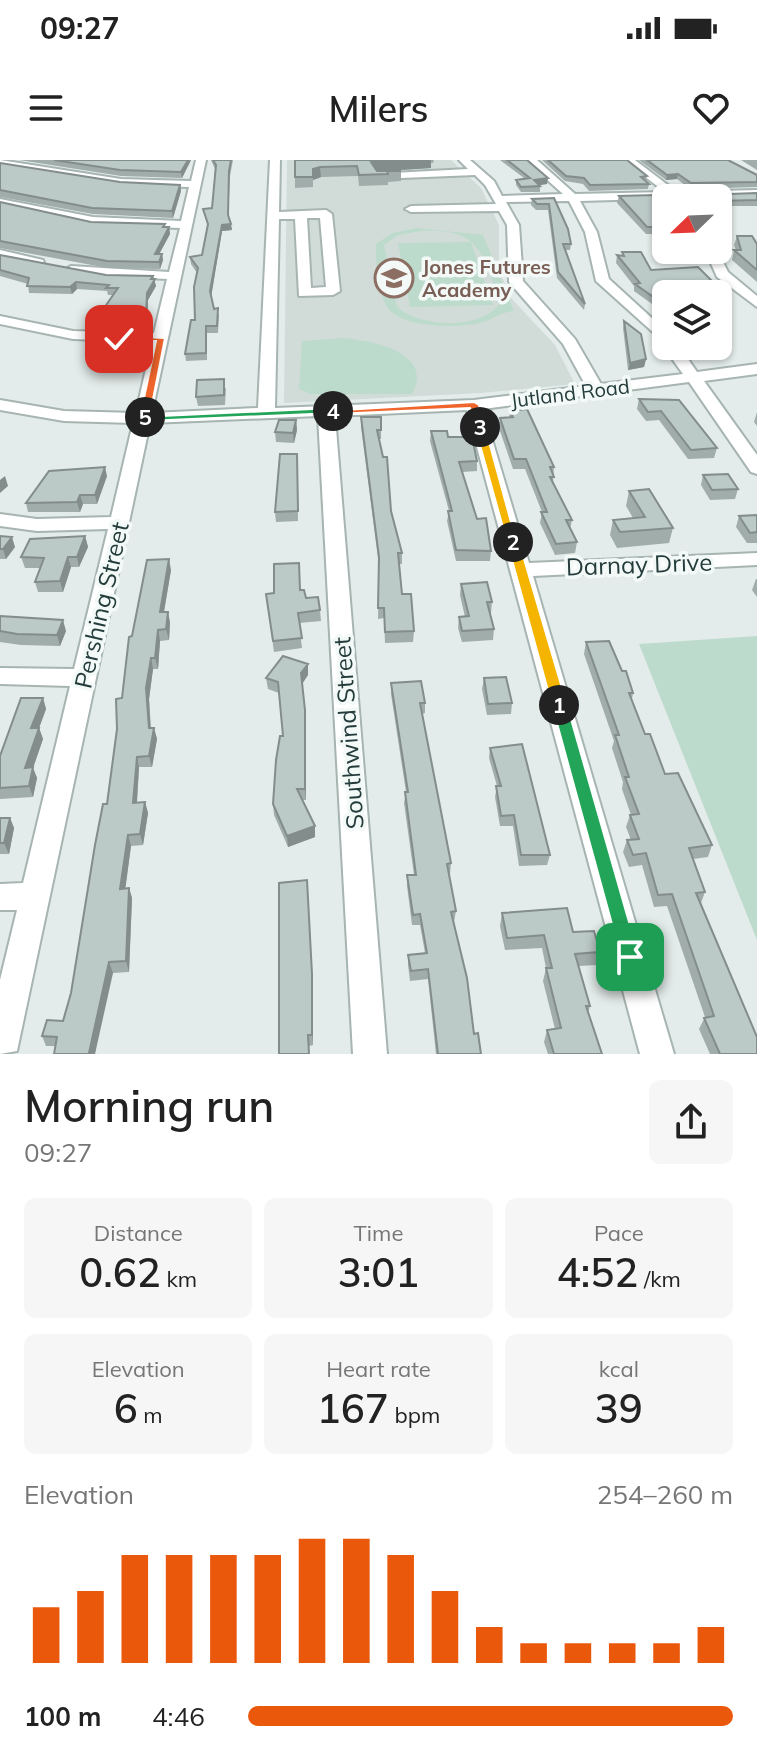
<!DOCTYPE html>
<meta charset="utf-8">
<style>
:root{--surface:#fff;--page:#f6f6f6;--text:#222;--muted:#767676;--accent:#ea580c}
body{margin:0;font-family:Mulish,sans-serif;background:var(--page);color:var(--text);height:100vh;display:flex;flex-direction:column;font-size:30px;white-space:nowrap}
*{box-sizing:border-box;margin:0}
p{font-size:26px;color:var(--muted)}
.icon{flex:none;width:44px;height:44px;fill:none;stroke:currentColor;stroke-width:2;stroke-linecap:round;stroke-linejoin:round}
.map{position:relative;height:894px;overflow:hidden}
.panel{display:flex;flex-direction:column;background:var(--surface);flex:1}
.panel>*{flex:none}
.needle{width:52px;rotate:247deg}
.controls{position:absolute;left:652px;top:24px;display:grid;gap:16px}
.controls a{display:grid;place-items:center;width:80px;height:80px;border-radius:12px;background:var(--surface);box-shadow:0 2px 6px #0004;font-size:40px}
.pin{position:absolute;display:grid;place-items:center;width:68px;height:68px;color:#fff;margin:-34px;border-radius:16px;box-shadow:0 4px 12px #0006}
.km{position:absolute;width:40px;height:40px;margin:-20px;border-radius:50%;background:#222;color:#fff;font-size:22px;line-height:40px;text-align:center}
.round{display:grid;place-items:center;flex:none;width:84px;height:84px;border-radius:12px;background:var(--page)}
.headline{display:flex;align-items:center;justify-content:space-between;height:136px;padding:0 24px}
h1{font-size:44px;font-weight:600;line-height:60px}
.metrics{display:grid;grid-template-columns:repeat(3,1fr);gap:12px;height:136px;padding:8px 24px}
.metrics div{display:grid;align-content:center;border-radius:12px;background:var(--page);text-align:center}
.metrics b{font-size:40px;font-weight:600}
.metrics small{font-size:22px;font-weight:400}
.metrics p{font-size:22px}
.chart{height:224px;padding:16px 24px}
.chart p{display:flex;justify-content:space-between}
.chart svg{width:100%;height:144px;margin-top:8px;stroke:var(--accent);stroke-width:6}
ul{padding:0 24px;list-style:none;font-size:26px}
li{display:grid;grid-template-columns:128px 96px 1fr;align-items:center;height:60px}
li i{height:20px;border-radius:10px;background:var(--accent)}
.status{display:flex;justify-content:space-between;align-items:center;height:56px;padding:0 40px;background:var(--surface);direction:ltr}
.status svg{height:22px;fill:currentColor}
header{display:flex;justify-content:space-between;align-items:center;height:104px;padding:0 24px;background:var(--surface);font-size:36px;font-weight:600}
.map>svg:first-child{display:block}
.built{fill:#d1dcd9}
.green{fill:#bddbcc;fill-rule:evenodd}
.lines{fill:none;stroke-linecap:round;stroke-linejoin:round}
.minor-casing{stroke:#a6b4b2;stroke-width:4}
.minor{fill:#fff;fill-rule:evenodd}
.wall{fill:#a1adab}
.shaded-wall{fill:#838d8b}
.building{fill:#bbc9c7;stroke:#838d8b;stroke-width:2}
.split-1{fill:#22a559;stroke:#fff;stroke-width:2}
.split-2{fill:#f5b400;stroke:#fff;stroke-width:2}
.split-3{fill:#f5b400;stroke:#fff;stroke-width:2}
.split-4{fill:#f0652b;stroke:#fff;stroke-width:2}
.split-5{fill:#22a559;stroke:#fff;stroke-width:2}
.split-6{fill:#f0652b;stroke:#fff;stroke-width:2}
.labels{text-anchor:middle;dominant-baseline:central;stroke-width:7;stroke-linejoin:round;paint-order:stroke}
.far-education-label{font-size:20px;font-weight:bold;fill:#785e54;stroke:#f3f9f7;text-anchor:start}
.far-street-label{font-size:20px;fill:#243c3b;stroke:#f3f9f7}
.street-label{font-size:24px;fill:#243c3b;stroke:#f3f9f7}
</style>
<div class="status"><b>09:27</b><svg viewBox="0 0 49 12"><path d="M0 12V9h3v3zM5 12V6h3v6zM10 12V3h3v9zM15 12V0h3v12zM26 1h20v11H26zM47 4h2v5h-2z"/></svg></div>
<header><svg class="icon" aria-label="menu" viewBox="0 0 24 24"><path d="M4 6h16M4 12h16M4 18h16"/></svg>Milers<svg class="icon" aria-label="heart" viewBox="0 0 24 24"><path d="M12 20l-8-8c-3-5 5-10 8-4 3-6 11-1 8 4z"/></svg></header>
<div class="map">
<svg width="757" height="894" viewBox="0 0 757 894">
<rect width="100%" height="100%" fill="#e3ecea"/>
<path class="built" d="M287 0H451L481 28 499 65V110L512 139 555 185 575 224 481 233 284 243Z"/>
<path class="green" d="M417 68 483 75 514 151C501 152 492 160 480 163 457 168 398 169 386 145 378 131 375 99 376 84L392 73ZM421 71C479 68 481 91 499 138V145C476 171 421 167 397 147L384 85 398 75Z
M471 82 493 145 410 147 398 83Z
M344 178C373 181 435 192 412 234H310L299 229 302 181Z
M757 476V780L639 484Z"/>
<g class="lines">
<defs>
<path id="minor" d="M0 0 121 19 191 21 196 0H206L152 253 258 248 270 0H280L279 52 326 50 332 54 340 131 333 135 299 136 295 59H279L275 248 474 240 586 226 563 184 509 122 507 65 499 51 411 52 405 49 411 46 496 44 485 25 475 15 377 19 373 14 468 9 459 0H470L494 21 502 36 563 34 525 0H537L575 34 665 32 623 0H635L677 32 757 30V36L580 41 597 72 609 119 666 171V186H679L697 212 757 204V214L704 221 757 295V314L751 312 689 222 483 249 529 403 757 393V405L533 416 674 894H640L467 250 335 256 387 894H353L318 256 150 263 17 891 0 894V820L17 750H0V724L23 723 70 526 0 524V508L74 509 108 369 37 371 0 366V354L37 359 111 357 133 263 64 261 0 250V240L64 251 136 253 152 182 73 179 0 164V156L73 171 154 173 167 119 71 114 64 110 71 106 169 112 180 68 93 65 0 45V39L93 57 181 61 189 27 121 25 0 5ZM569 41 585 72 596 121 665 183 663 186 683 214 601 224 575 179 523 121 519 65 506 42ZM307 58H320L326 127 311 128Z
M0 90 43 100 44 103 38 107 0 98Z
M705 90H717L728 112 757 136V147L717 117Z"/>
</defs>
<use href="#minor" class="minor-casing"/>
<use href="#minor" class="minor"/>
</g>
<path class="wall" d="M19 0H191L182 18 121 16Z
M211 0H233L230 16 228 57 232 70 222 71 211 136 214 149 219 155 218 173H207V200L186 201 185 194 195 160 197 113 191 104 190 97 202 95 208 67 203 49 212 48 215 9Z
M295 0H434L433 3H431V8L377 11H401V21L388 22V25L359 26 358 16 321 17 313 20V27L295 28Z
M500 0H527L547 24 539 25 540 26V32H521L516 25V20L524 18Z
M542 0H627L647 16 646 21 649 24 648 29 589 31 583 24 565 21Z
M639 0H728L757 15V27L690 29 677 19 666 20Z
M741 0H757V10Z
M0 3 120 22 180 25 181 31 173 58 93 54 0 37Z
M757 33V46H718V38H702L703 35Z
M619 36 666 43V84H664L659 74H646L617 43Z
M554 38 571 84 570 90H566L585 144 584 150 557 118 548 50H536L531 45 532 39Z
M0 42 91 62 165 64V67H169L170 74 159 94H162L163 100 160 109 108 108 0 88Z
M737 76 757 84V122L732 100 734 90H736L734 85Z
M672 90H693L692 99H675Z
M622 92 651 110 724 133 723 141H718V134H666V154L634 131V126L616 103 617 95 622 96Z
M0 95 106 115 153 116 156 126 148 140 147 167 96 169 95 161 113 135H108L107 131 77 129 72 134 29 133 28 124 0 116Z
M624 161 646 199 644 207 628 210 623 168Z
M728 185 726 194 708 195 699 186Z
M226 228 225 245 198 246 196 237Z
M639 239 679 240 717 288 714 298 688 299 659 260 646 261 637 249Z
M510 251 554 307 553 323 572 360 570 369 577 382 575 393 555 395 540 363 542 352 525 309H513L499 268 500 258H509Z
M757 252V266L754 262Z
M361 257H381V279H379L391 351 402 393V404H399L402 434 414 471 413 482 385 483 384 458 378 459 379 406 361 267Z
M296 260 297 270 294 283 276 282 275 272Z
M431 271 448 277 477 301V311L462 312 477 359 491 391 490 401H456L447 361 449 351 430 281Z
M297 304 298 361 276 362 275 352Z
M703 315 738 329 735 339 710 340 701 325Z
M107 316 97 344H83L80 352H28L26 343Z
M629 331 673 368 669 383 617 388 610 375 613 360 633 358 626 346Z
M757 355V383H747L736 367 739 356Z
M0 376 15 387 6 399H0Z
M85 376 88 387 79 407H71L63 432H38L35 422 40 408H25L21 397Z
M171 410 164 452 170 462 169 480 160 481 158 509H153L149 539 151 568H154L157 579 152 607H139L137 643 145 642 148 653 143 685 131 686 125 728H129L132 738 129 812 113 813 56 886H46L42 876 63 861 71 833 107 644 132 476Z
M756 419H757V437L752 430Z
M461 424 492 442 491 453H490L494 469 493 480 462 482 458 468 459 457H465L460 435Z
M300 430 306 438 320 450 321 461 299 463 302 488 274 492 266 434Z
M0 456 66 471 60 486 21 485 0 482Z
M586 482 622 511 633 533 632 539 645 574 665 614 712 685 708 697 693 699 705 732 701 743 757 894H710L699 869 705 857 667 746 654 747 642 705 629 707 623 692 627 680H631L626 667 630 655H631L622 629 623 622 612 588 614 581 584 494Z
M308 515 302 524 306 561V640H302L315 677 288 687 274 655 273 644 283 576 279 533 268 529 266 518Z
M484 518 512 543 511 554 487 555 482 529Z
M391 523 425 543V553L422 554 451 703 450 714H449L456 751 454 762 474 874 481 894H436L428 819 410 821 408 805V795L425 793 420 765H412L407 726V715H414L404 643 406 632 391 534Z
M43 538 46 549 39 568 43 579 33 608 37 618 33 637 0 639V596Z
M490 588 550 695 547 705 519 706 513 666H500L495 637 497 626 489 598Z
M0 658H10L14 668 9 694H0Z
M502 753 573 772 600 792 597 805 579 806 590 846 588 853 602 894H548L544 882 547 870 555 869 543 821 546 808 542 788 505 790 500 766Z
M312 824 313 885 279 894Z"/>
<path class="shaded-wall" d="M188 0H191L182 18 181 12Z
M395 0H431V8L371 12V2Z
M320 7 321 17 313 20V9Z
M678 14 677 19 666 20 667 15Z
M548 18 547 24 534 26V20Z
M180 25 181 31 173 58 172 51Z
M231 64 232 70 222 71 211 138 210 131 222 65Z
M169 67 170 74 156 100 155 94Z
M162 94 163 100 160 109 159 102Z
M153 116 156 126 148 140 147 167 146 160 147 133Z
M76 122 77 129 72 134 70 127Z
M646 199 644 207 628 210 630 203Z
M296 260 297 270 294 283 293 273Z
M105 307 107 316 97 344 95 335Z
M5 316 8 326 0 333V320Z
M80 335 83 344 80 352 77 342Z
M85 376 88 387 79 407 77 397Z
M12 377 15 387 6 399 3 389Z
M68 397 71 407 63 432 60 421Z
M169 399 171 410 162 463 160 452Z
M168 452 170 462 169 480 166 469Z
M63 460 66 471 60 486 57 475Z
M158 470 160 481 158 509 155 498Z
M151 498 153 509 149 539 151 579 149 568 146 528Z
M308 504V515L302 524 301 513Z
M43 538 46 549 35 579 31 568Z
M305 550 306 561V640L305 629Z
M39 568 43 579 33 608 37 618 33 637 29 626 25 608Z
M154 568 157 579 152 607 149 596Z
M137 597 139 607 136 654 133 643Z
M145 642 148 653 143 685 140 674Z
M10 658 14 668 9 694 4 683Z
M315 666V677L288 687 287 676Z
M128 675 131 686 124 739 120 729Z
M129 728 132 738 129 812 126 801Z
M308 730 312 824 313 885 312 875Z
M109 802 113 813 95 894H89Z"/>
<path class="building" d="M54 0H188L181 12 120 10Z
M213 0H231L229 11 228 55 231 64 222 65 210 131 214 149 218 148 217 166H206V193L185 194 191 160H195L194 127 198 108 190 97 202 95 208 64 203 49 212 48 216 5Z
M295 0H395L371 2 377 11H401H387L388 14 359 15 357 6 320 7 313 9V17H295Z
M507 0H527L548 18 534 20 540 26 521 27 516 20 530 18Z
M548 0H627L647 16 641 17 649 24 590 25 584 18 566 16Z
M647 0H728L757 15V22L691 23 678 14 667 15Z
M0 3 120 22 180 25 172 51 92 48 0 30Z
M757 33V40L718 41V38H706L703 35Z
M656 35 666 43V77L660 67H647L619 36Z
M554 38 568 69 571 84H563L585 144 558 112 549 44H537L532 39Z
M0 42 91 62 165 64 163 67H169L155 94H162L159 102 107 101 0 81Z
M737 76H752L757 84V110L734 90H741Z
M622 92H641L651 110 698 107 724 133 666 134V146L635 124 640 123 617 95 624 96Z
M0 95 106 115 153 116 151 119H155L147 133 146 160 95 161 118 128H106L109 125 76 122 70 127 27 126 29 118 0 110Z
M624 161 641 174 646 199 630 203Z
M718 175 728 185 718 186Z
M224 219V235L196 237 197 220Z
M639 239 679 240 717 288 691 290 661 251 648 252Z
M527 249 554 307H550L554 317H550L572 360H566L577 382 556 384 541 352H547L526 299H514L500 258 513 257 510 251Z
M361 257H381V270H377L383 297H387L391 351 402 393H398L402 434H411L414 471 385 472 384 448H378L379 397Z
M279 260H296L293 273 275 272Z
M431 271H447L448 277H472L477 301 459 302 477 359 486 358 491 391 456 390 448 351H452Z
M280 294H297L298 351 275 352Z
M105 307 95 335H80L77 342 26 343 49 311Z
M728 314 738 329 712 330 703 315Z
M649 329 673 368 620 372 613 360 645 357 629 331Z
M757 355V372L750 373 739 356Z
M0 376 12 377 3 389H0Z
M85 376 77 397H68L60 421 35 422 44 398 21 397 30 379Z
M169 399 160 452H168L166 469 158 470 155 498H151L146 528 149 568H154L149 596 137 597 133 643 145 642 140 674 128 675 120 729 129 728 126 801 109 802 89 893 94 892 93 894H54L57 877 42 876 47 860 63 861 71 833 95 685 103 644H107L117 569 116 539 122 538 129 477 132 476 147 400Z
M299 403 300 430H304L306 438 318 437 320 450 298 453 302 478 273 481 266 434 274 433V404Z
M487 422 492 442H487L494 469 462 471 459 457 469 456 461 424Z
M0 456 63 460 57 475 17 474 0 471Z
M609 481 622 511H626L633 533H629L645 574H650L665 614 678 613 712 685 689 688 705 732 696 733 757 877V894H720L704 858 714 856 672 734 658 735 646 693 633 695 627 680 639 679 630 655 639 654 625 617H629L615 575H619L586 482Z
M283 496 308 504 301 513 305 550V629H297L315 666 287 676 273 644 276 600 280 576H283L278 522 266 518Z
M506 517 512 543 488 544 484 518Z
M421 521 425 543H420L451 703 447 704 456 751 451 752 467 818 474 874 478 873 481 894H438L428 809 411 811 408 795 427 793 420 754 413 755 407 715H416L405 632H408L391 523Z
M21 538H43L31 568H39L25 608 33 607 29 626 0 628V596Z
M522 584 550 695H521L514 655 501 656 496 626H501L490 588Z
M0 658H10L4 683H0Z
M307 720 312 814V875H308L309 894H279V723Z
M567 748 573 772 594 771 600 792 575 794 590 846H586L602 894H554L547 870 561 868 546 808H552L544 775 507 778 502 753Z"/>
<path class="split-1" d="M559 540 567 545 639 797 630 806 621 797 552 545Z"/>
<path class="split-2" d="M513 378 519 382 567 545 559 551 552 545 507 382Z"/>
<path class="split-3" d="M480 264 485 267 517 384 507 382 475 267Z"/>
<path class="split-4" d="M474 242 479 245 484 269 475 267 470 248 333 254 328 251Z"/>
<path class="split-5" d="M333 248 336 253 145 261 140 257Z"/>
<path class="split-6" d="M119 176 165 178 149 260 140 257 156 181H116Z"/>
<defs>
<symbol id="school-ring" viewBox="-11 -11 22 22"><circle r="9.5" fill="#f3f9f7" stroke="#8d6e63" stroke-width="1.5"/><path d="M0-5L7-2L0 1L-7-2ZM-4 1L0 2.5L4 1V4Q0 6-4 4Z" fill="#8d6e63"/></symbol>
</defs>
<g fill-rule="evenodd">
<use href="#school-ring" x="372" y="96" width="44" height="44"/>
</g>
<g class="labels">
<g class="far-education-label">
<text x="422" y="106">Jones Futures<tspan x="422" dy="23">Academy</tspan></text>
</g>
<g class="far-street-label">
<text transform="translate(570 233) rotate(-7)">Jutland Road</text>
</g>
<g class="street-label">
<text transform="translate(639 404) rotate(-2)">Darnay Drive</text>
<text transform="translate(101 445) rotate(-77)">Pershing Street</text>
<text transform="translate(348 573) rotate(-94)">Southwind Street</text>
</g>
</g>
</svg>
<div class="controls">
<a><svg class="needle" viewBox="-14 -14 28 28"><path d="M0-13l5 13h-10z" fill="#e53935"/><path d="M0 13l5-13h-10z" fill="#767676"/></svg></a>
<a><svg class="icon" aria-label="layers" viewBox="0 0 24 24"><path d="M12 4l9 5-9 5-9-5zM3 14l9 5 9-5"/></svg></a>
</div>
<div class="pin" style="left:630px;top:797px;background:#1e9e55"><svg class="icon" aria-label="arrive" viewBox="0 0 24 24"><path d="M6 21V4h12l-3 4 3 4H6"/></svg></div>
<div class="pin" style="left:119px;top:179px;background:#d93025"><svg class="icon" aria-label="check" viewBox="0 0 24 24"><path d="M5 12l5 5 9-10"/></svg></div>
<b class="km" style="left:559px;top:545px">1</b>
<b class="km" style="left:513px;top:382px">2</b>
<b class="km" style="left:480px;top:267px">3</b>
<b class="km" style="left:333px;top:251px">4</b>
<b class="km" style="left:145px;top:257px">5</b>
</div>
<section class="panel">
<div class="headline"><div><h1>Morning run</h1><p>09:27</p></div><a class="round"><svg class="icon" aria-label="share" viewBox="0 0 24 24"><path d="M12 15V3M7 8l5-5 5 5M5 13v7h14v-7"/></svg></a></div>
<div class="metrics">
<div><p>Distance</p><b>0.62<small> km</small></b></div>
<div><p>Time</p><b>3:01</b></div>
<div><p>Pace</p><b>4:52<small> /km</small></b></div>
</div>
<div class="metrics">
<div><p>Elevation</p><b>6<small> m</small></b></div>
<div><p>Heart rate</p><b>167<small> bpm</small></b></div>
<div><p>kcal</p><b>39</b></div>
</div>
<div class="chart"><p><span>Elevation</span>254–260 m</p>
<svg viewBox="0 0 160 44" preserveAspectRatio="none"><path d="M5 44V27M15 44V22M25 44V11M35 44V11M45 44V11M55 44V11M65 44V6M75 44V6M85 44V11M95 44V22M105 44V33M115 44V38M125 44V38M135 44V38M145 44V38M155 44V33"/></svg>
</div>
<ul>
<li><b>100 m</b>4:46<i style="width:100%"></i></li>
</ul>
</section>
